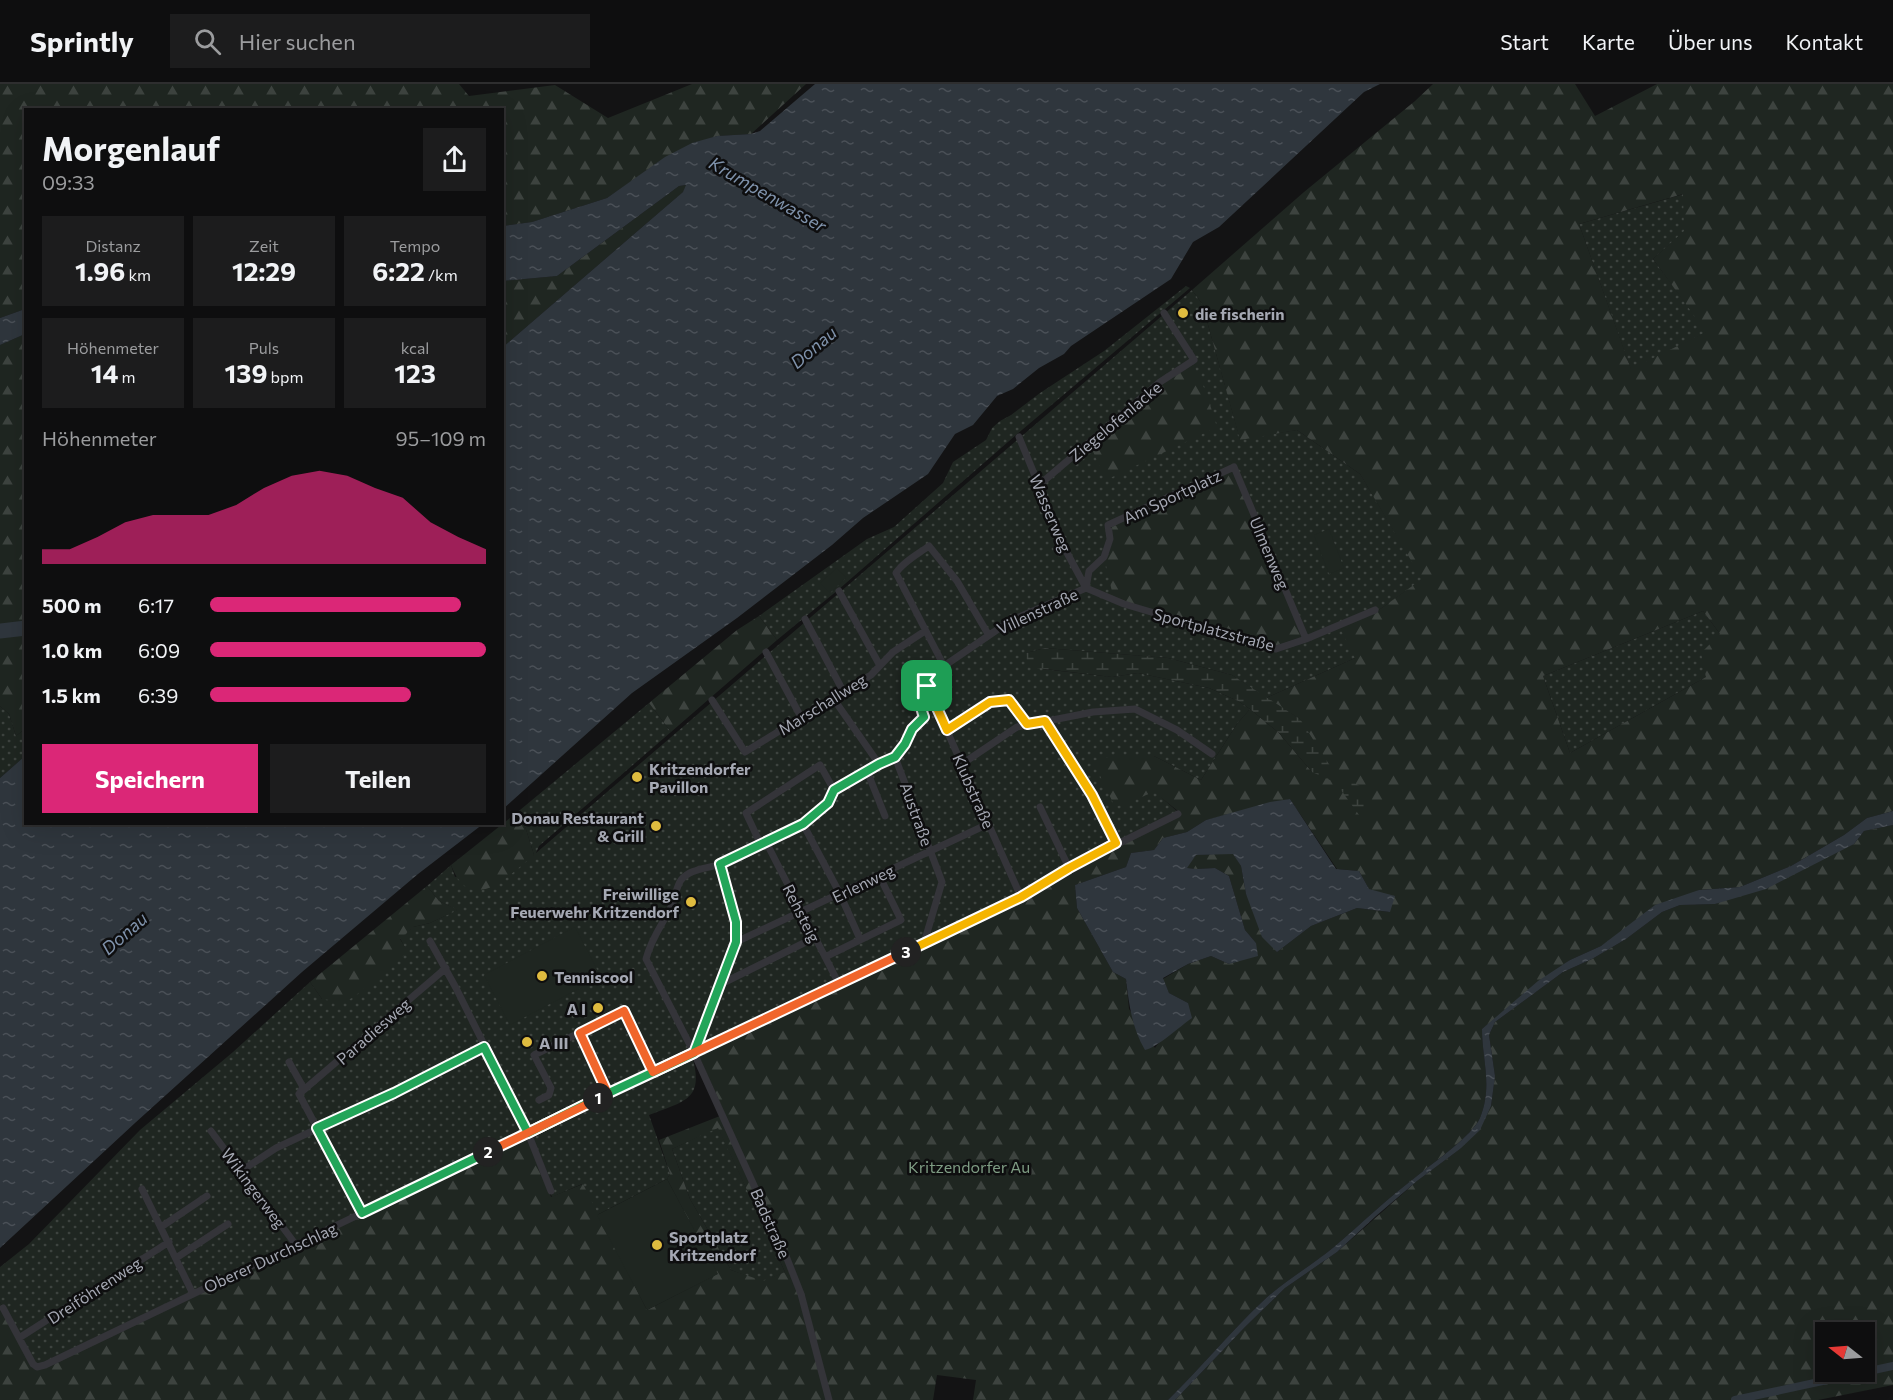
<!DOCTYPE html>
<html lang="de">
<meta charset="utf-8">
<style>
:root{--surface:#0e0e0f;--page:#1c1c1d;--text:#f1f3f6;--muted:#9b9c9e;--line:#2e2e2f;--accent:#db2777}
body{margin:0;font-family:Commissioner,sans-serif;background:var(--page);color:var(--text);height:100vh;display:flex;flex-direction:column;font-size:22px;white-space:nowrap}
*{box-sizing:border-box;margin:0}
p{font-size:20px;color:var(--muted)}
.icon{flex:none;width:33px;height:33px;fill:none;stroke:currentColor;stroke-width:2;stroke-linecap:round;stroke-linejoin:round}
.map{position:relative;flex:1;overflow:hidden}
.side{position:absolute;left:24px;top:24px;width:480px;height:717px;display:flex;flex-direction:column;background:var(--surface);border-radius:0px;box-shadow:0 6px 24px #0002,0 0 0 2px var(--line)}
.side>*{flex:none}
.needle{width:39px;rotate:287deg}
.controls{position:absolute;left:1815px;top:1238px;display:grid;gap:12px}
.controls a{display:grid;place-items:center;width:60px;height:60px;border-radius:0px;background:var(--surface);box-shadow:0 6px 24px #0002,0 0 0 2px var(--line);font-size:30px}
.pin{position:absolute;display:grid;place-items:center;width:51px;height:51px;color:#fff;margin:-26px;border-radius:12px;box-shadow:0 3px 9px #0006}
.km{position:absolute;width:30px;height:30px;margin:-15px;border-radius:50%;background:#222;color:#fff;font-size:16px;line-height:30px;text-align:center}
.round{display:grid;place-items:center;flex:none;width:63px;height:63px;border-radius:0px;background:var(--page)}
.headline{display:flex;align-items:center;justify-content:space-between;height:102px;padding:0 18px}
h1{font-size:33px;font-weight:700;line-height:45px}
.metrics{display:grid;grid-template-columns:repeat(3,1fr);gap:9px;height:102px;padding:6px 18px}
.metrics div{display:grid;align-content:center;border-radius:0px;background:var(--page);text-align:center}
.metrics b{font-size:26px;font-weight:700}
.metrics small{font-size:16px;font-weight:400}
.metrics p{font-size:16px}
.chart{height:168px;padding:12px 18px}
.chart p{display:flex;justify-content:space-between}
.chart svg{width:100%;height:108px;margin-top:6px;fill:var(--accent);opacity:.7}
.action{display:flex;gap:12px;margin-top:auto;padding:12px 18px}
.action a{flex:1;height:69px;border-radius:0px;background:var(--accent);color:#fff;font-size:24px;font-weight:700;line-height:69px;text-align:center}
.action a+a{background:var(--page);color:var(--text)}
ul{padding:0 18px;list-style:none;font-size:20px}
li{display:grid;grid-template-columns:96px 72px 1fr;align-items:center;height:45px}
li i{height:15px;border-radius:8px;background:var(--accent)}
header{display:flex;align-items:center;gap:36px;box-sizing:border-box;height:84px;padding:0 30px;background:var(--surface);border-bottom:2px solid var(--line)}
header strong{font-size:28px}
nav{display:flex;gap:33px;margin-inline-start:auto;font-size:21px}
.search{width:420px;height:54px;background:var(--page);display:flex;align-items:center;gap:15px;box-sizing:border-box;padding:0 21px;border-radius:0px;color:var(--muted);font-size:22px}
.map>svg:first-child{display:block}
.green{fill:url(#green-dots)}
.forest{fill:url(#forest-firs);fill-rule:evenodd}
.wetland{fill:url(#wetland-marsh)}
.pitch{fill:#1f2621}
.water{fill:url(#water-ripples)}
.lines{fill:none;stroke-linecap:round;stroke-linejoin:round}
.canal{stroke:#2f363d;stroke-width:8}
.river{stroke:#2f363d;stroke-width:15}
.street{stroke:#343439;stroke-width:7}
.split-1-casing{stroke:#fff;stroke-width:12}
.split-2-casing{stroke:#fff;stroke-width:12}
.split-3-casing{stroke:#fff;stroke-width:12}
.split-4-casing{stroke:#fff;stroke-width:12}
.split-1{stroke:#22a559;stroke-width:8}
.split-2{stroke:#22a559;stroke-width:8}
.split-3{stroke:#f0652b;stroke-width:8}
.split-4{stroke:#f5b400;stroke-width:8}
.poi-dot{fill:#dfbb3f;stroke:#0e0e0f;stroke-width:2}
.labels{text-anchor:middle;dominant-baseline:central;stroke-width:5;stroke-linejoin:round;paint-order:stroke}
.poi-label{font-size:16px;font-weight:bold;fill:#a5a8b3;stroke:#0e0e0f;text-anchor:start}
.street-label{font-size:16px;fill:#a5a8b3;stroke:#0e0e0f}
.park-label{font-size:16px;fill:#7e9c83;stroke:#0e0e0f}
.water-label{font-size:18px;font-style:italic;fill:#7f92ab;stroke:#0e0e0f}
</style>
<header>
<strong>Sprintly</strong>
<div class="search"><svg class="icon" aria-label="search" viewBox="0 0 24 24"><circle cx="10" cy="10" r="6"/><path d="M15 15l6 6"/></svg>Hier suchen</div>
<nav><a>Start</a><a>Karte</a><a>Über uns</a><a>Kontakt</a></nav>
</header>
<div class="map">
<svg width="1893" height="1316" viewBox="0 0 1893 1316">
<defs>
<pattern id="green-dots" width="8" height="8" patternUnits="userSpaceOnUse" patternTransform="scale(1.5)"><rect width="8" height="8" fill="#1f2621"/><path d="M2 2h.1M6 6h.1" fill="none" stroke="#3d433f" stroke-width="1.8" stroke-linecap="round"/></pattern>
<pattern id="forest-firs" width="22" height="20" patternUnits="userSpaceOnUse" patternTransform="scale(1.5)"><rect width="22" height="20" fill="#1f2621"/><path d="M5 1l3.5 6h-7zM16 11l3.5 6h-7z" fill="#3d433f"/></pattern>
<pattern id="wetland-marsh" width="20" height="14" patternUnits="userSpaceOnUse" patternTransform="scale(1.5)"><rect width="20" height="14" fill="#1f2621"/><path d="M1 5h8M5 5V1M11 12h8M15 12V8" fill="none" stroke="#3d433f"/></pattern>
<pattern id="water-ripples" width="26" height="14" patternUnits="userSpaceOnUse" patternTransform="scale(1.5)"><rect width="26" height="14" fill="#2f363d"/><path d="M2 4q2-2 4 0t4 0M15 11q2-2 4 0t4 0" fill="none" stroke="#4a5057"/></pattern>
</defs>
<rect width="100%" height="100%" fill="#131314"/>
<path class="green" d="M1684 110 1685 147 1653 175 1707 248 1631 286 1579 140Z
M1186 202 1190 204 1016 351 838 506 777 556 759 532 867 455 894 443 943 399 953 378 986 356 992 344 1000 337 1011 331 1040 309 1104 267Z
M1192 206 1206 225 1205 230 1240 355 1297 346 1360 390 1423 495 1376 528 1355 574 1266 614 1232 591 1168 574 1045 564 1026 569 1043 585 1112 593 1138 589 1209 604 1238 617 1250 625 1237 640 1201 696 1154 672V707L1178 728 1021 811 691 968C705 1015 688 1016 649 1031L670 1090 667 1095 597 1131 582 1100 552 1113 528 1050 45 1281 33 1280 0 1218V1183L29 1160 140 1046 233 968 310 898 322 915 407 868 400 854 413 843 430 839 457 826 439 817 427 802 451 781 455 793 534 771 520 726 649 619 671 648 539 762 536 769Z
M1703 527 1720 550 1706 593 1570 669 1543 592Z
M0 622 9 630 16 652 26 644 25 672 0 694Z
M718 1043 785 1188 763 1198 731 1186 690 1115 672 1065Z"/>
<path class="forest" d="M0 0H459L469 12 555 1 608 34 692 0H806L751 50 717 52 665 74 607 114 532 138 503 142 502 26H26L25 225 0 234Z
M1433 0H1575L1595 32 1657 0H1893V727L1867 734 1844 751 1791 782 1740 803 1699 806 1627 845 1601 862 1570 876 1482 945C1482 976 1493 1002 1480 1034 1473 1051 1433 1079 1417 1092 1388 1114 1362 1139 1334 1163 1311 1182 1284 1197 1262 1218 1229 1249 1201 1284 1168 1316H973L976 1296 937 1291 933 1316H0V1218L33 1280 37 1283 528 1049 551 1113 583 1100 647 1226 717 1190 667 1095 670 1090 659 1056 725 1030 698 970 1070 786 1178 727 1154 708 1115 723 1093 677 1114 672H1154L1201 696 1237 640 1250 625 1279 649 1312 688 1300 635 1266 614 1355 574 1340 544 1376 528 1422 495 1360 390 1297 346 1240 356 1205 230 1206 225 1192 206 1304 108 1415 17ZM1683 110 1684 147 1653 175 1706 248 1631 285 1579 140ZM1703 527 1720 550 1701 569 1706 593 1570 669 1543 592ZM1290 715 1337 785 1359 787 1369 805 1389 828 1357 824 1311 842 1277 868 1246 810 1241 782 1233 769 1196 771 1186 784 1196 785 1215 784 1229 792 1245 846 1256 859 1229 880 1211 872 1188 880 1163 895 1169 909 1188 919 1155 964 1129 925 1126 895 1113 888 1077 824 1075 801 1126 783 1131 769 1154 766 1163 754 1187 748 1206 736ZM718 1044 785 1188 763 1197 731 1186 690 1115 672 1065Z
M687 101 683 108 662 126 503 263V197L557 192 679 102Z
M25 250 26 644 16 652 9 630 0 622V261Z
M1193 280 1206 308 1217 343 1106 396 1090 361 1158 303Z
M1233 387 1302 553 1275 562 1125 518 1113 512 1105 477C1113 466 1113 456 1112 443Z
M759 532 777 556 671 648 649 619 737 546Z
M520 726 534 771C508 792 471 833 451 781Z
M1893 741V1301L1818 1316H1175L1245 1243 1285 1204 1337 1168 1417 1097 1460 1065 1491 1022 1495 992 1489 951 1495 938 1563 888 1592 875 1626 855 1662 828 1680 821 1715 820 1854 760 1864 747ZM1826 1248H1864V1287H1826Z
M427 802 439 817 458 826 430 839 413 843 400 855 408 868 355 912 345 918 322 915 310 898Z"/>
<path class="wetland" d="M1045 564 1168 574 1232 591 1300 635 1334 688 1330 696 1312 688 1279 649 1250 625 1238 617 1209 604 1138 589 1112 593 1028 583 1026 569Z
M1346 693 1361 703 1371 726 1362 735 1338 702Z"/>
<path class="pitch" d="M1329 445 1344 484 1329 490 1314 451Z
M837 484 846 494 830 509 820 499Z
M575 843 601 893 510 941 484 891Z
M667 1095 718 1190 647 1226 597 1131Z"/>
<path class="water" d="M815 0H1380L1364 8 1219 143 1193 158 1171 195 1071 262 1064 270 1039 284 1013 305 997 312 973 341 955 350 928 390 863 434 832 461 737 534 632 609 503 725V263L662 126 683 108 686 101 679 102 557 192 503 197V142L532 138 607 114 665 73 692 59 717 52 751 50 760 47Z
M25 225V250L0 261V234Z
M25 672 26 740H483L418 790 302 888 135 1039 0 1164V694Z
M1290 715 1336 785 1359 787 1369 805 1395 812 1390 828 1357 824 1311 842 1277 868 1262 853 1246 810 1241 782 1233 770 1196 771 1187 784 1196 785 1215 784 1229 792 1245 846 1256 859 1258 872 1229 880 1211 872 1188 880 1163 894 1169 909 1188 919 1192 934C1179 943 1158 963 1145 966 1132 944 1129 921 1126 895L1113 888 1077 824 1075 801 1126 783 1131 769 1154 766 1163 754 1187 748 1206 736 1270 718Z
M1893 727V741L1864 747 1854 760 1766 805 1715 820 1680 821 1662 828 1626 855 1592 875 1563 888 1495 938 1489 951 1495 992 1491 1022 1480 1046 1460 1065 1417 1097 1376 1132 1337 1168 1285 1204 1245 1243 1175 1316H1168C1201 1284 1229 1249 1262 1218 1284 1197 1311 1182 1334 1163 1362 1139 1388 1114 1417 1092 1433 1079 1473 1051 1480 1034 1493 1002 1482 976 1482 945L1538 897 1570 876 1601 862 1655 821 1699 806 1740 803 1791 782 1844 751 1867 734Z"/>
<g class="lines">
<path class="canal" d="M1735 1316 1893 1282"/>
<path class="river" d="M0 547 26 544"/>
<path class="street" d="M1019 353 1066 467 1086 504
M1039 401 1160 298 1194 276 1164 229
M1086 504 1089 487 1104 473 1110 455 1108 441 1234 383 1306 555
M1086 504 1124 520 1276 565 1306 555 1375 526
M839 507 879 580
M805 535 843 607
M766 568 801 633
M944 582 896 489C903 478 918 470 929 462L957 497 988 550
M927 602 1021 813
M833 614 879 680
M712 616 745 668 871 591 893 568 925 547
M1045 637 1092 711 1116 760
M947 646 990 618 1009 616 1027 640
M962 680 1017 643 1093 628 1135 625 1177 646 1212 670
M867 687 885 732
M1040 723 1069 784
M803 740 840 810 860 855
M766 758 839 900
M761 761 746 729 820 681 834 706
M430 857 456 904 528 1049 551 1107
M736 858 988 740
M924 859 942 798 895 673 905 660 912 645 924 633 919 621 921 612 932 592 944 582 1010 537 1086 504
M825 873 901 836 879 791
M719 901 814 854
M580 949 608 1010
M694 969 736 858V838L720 780
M289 978 303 1003 299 1010 362 1129
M299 1010 446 884
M539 1016 549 1011 551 1004 534 971 624 927 653 989
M211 1047 296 1161
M241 1087 276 1064 394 1009 484 963
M142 1105 193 1210
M161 1143 207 1112
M176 1174 228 1140
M3 1224 33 1280 37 1283 45 1281 1021 813 1069 784 1178 730
M19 1254 169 1158
M829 1316 801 1210 786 1172 694 969 646 875C651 855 662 841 671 823 675 815 676 803 681 796 691 784 708 785 720 780L803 740 828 719 834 706 879 680 895 673"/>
</g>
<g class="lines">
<defs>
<path id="split-1" d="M598 1014 694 969 736 858V838L720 780 803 740 828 719 834 706 879 680 895 673 905 660 912 645 924 633C919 620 920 614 927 602"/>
<path id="split-2" d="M488 1068 362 1129 317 1044 394 1009 484 963 528 1049 598 1014"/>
<path id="split-3" d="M488 1068 608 1010 580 949 624 927 653 988 906 868"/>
<path id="split-4" d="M906 868 1021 813 1069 784 1116 759 1092 711 1045 637 1027 640 1009 616 990 618 947 646 927 602"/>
</defs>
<use href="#split-1" class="split-1-casing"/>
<use href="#split-2" class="split-2-casing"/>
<use href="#split-3" class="split-3-casing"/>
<use href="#split-4" class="split-4-casing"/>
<use href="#split-1" class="split-1"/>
<use href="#split-2" class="split-2"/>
<use href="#split-3" class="split-3"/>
<use href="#split-4" class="split-4"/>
</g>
<g class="poi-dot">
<circle cx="1183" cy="229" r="6"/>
<circle cx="637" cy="693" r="6"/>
<circle cx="656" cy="742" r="6"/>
<circle cx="691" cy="818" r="6"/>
<circle cx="542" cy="892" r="6"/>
<circle cx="598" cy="924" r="6"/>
<circle cx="527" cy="958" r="6"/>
<circle cx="657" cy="1161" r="6"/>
</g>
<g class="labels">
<g class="poi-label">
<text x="1195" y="229">die fischerin</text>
<text x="649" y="684">Kritzendorfer<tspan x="649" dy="18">Pavillon</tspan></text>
<text x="644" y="733" text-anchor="end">Donau Restaurant<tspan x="644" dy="18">&amp; Grill</tspan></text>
<text x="679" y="809" text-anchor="end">Freiwillige<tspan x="679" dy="18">Feuerwehr Kritzendorf</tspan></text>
<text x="554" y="892">Tenniscool</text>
<text x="586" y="924" text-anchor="end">A I</text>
<text x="539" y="958">A III</text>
<text x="669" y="1152">Sportplatz<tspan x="669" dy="18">Kritzendorf</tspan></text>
</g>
<g class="street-label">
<text transform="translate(1115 337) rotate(-40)">Ziegelofenlacke</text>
<text transform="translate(1172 412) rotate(-25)">Am Sportplatz</text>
<text transform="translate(1051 429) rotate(67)">Wasserweg</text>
<text transform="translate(1270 469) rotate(67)">Ulmenweg</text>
<text transform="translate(1037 527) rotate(-25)">Villenstraße</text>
<text transform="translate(1214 545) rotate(15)">Sportplatzstraße</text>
<text transform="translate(822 620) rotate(-32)">Marschallweg</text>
<text transform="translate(974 707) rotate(66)">Klubstraße</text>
<text transform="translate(917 730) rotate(70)">Austraße</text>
<text transform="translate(863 799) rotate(-26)">Erlenweg</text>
<text transform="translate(802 829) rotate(63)">Rehsteig</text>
<text transform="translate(373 947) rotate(-41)">Paradiesweg</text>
<text transform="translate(254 1104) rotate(53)">Wikingerweg</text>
<text transform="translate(771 1139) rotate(66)">Badstraße</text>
<text transform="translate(270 1173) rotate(-25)">Oberer Durchschlag</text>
<text transform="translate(94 1206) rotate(-33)">Dreiföhrenweg</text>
</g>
<g class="park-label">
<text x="969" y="1082">Kritzendorfer Au</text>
</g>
<g class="water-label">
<text transform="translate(768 110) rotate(30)">Krumpenwasser</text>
<text transform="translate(813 263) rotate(-40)">Donau</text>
<text transform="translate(124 849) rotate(-41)">Donau</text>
</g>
</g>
</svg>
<div class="controls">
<a><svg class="needle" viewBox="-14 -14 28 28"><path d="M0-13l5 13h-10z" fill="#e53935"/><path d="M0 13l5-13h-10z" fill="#9b9c9e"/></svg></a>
</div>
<div class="pin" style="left:927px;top:602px;background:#1e9e55"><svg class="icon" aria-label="arrive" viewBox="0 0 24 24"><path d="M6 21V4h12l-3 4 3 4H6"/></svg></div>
<b class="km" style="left:598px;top:1014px">1</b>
<b class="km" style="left:488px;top:1068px">2</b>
<b class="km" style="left:906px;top:868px">3</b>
<section class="side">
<div class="headline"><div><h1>Morgenlauf</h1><p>09:33</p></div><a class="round"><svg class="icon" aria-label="share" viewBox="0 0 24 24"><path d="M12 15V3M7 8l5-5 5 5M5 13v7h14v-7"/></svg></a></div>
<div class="metrics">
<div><p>Distanz</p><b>1.96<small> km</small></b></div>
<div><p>Zeit</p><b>12:29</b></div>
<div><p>Tempo</p><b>6:22<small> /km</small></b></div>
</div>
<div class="metrics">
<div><p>Höhenmeter</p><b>14<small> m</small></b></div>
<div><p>Puls</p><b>139<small> bpm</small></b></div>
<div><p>kcal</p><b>123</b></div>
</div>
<div class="chart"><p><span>Höhenmeter</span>95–109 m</p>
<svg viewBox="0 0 160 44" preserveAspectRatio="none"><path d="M0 44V38L10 38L20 33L30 27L40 24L50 24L60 24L70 20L80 13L90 8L100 6L110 8L120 13L130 17L140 27L150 33L160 38V44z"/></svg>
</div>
<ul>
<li><b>500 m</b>6:17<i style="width:91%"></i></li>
<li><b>1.0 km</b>6:09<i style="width:100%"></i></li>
<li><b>1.5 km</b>6:39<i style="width:73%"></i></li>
</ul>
<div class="action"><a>Speichern</a><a>Teilen</a></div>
</section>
</div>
